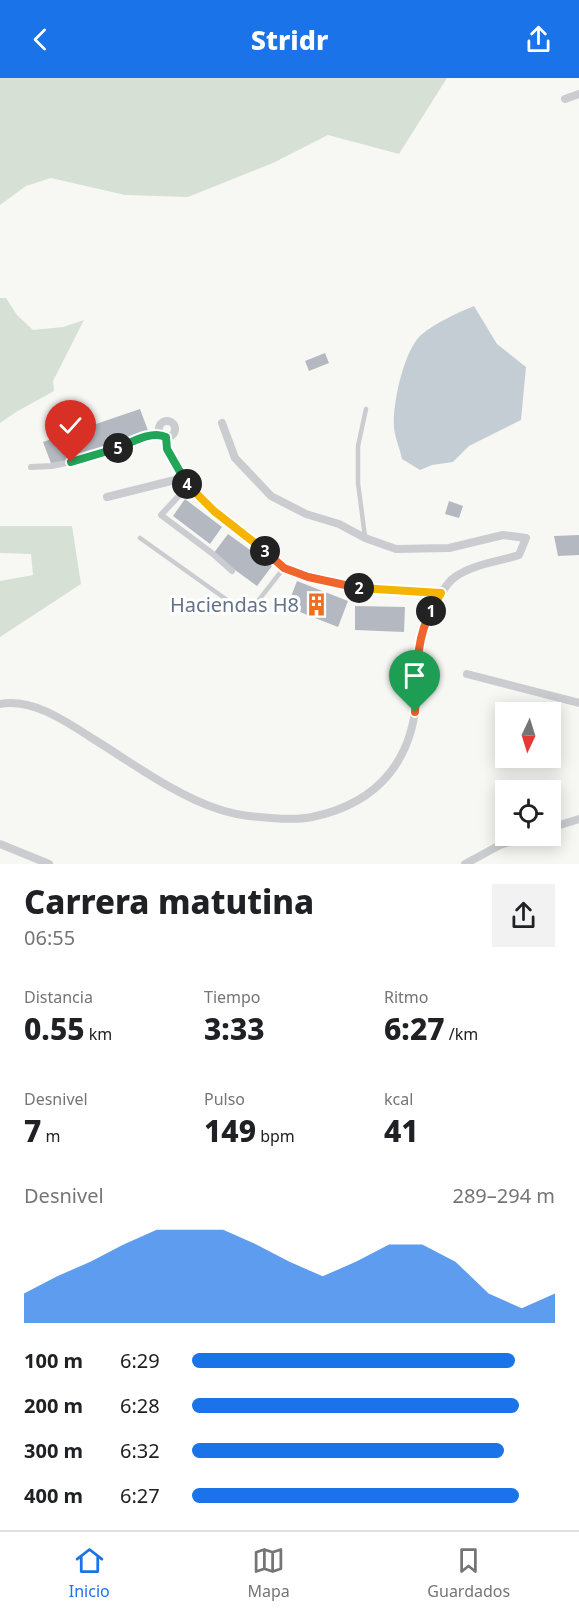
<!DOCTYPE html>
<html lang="es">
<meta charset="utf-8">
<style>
:root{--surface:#fff;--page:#f2f2f2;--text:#202124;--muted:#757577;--line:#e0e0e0;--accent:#1a73e8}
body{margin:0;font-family:"Noto Sans",sans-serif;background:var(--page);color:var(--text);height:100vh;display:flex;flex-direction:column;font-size:22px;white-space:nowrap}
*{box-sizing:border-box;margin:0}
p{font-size:20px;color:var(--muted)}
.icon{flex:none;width:33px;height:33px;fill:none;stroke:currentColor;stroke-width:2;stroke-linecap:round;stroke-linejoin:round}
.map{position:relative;height:786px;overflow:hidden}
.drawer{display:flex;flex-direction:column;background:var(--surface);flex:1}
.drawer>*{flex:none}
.needle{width:39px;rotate:184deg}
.fabs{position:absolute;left:495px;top:624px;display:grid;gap:12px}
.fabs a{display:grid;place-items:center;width:66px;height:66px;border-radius:0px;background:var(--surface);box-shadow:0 3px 15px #0003;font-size:30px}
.pin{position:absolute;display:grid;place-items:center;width:51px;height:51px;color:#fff;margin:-62px -26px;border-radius:50% 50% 50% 0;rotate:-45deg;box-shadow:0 0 6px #0007}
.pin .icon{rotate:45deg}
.km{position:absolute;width:30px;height:30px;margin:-15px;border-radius:50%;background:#222;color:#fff;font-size:16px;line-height:30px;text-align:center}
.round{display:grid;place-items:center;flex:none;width:63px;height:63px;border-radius:0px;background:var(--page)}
.headline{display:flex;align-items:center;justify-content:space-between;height:102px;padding:0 24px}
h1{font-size:33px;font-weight:800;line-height:45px}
.stats{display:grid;grid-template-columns:repeat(3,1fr);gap:9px;height:102px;padding:6px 24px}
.stats div{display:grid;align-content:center}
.stats b{font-size:30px;font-weight:800}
.stats small{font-size:16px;font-weight:400}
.stats p{font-size:16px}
.chart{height:168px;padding:12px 24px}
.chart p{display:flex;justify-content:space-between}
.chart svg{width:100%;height:108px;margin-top:6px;fill:var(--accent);opacity:.7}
ul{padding:0 24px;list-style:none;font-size:20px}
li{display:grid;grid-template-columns:96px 72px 1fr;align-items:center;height:45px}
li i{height:15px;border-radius:8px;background:var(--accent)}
header{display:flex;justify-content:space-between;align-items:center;height:78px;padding:0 24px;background:var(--accent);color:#fff;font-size:27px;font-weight:800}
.tabs{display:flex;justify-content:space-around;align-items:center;height:84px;border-top:2px solid var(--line);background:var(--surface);font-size:16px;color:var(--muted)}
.tabs a{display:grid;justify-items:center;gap:3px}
.tabs .active{color:var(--accent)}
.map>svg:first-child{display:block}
.green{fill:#d7e0d5}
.water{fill:#c5cdd4}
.building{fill:#b4b9c1}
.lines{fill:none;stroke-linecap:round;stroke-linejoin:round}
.service{stroke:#caccd0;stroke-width:4.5}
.pedestrian{stroke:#caccd0;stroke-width:6}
.minor{stroke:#caccd0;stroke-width:8}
.split-1-casing{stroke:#fff;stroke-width:12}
.split-2-casing{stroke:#fff;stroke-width:12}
.split-3-casing{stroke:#fff;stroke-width:12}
.split-4-casing{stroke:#fff;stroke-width:12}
.split-5-casing{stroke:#fff;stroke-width:12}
.split-6-casing{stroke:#fff;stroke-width:12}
.split-1{stroke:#f0652b;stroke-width:8}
.split-2{stroke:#f5b400;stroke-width:8}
.split-3{stroke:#f0652b;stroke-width:8}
.split-4{stroke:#f5b400;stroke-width:8}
.split-5{stroke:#22a559;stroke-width:8}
.split-6{stroke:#22a559;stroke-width:8}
.labels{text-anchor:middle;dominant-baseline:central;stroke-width:6;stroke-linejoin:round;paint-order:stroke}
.poi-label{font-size:20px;fill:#647288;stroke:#fff;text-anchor:end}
</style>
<header><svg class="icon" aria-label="back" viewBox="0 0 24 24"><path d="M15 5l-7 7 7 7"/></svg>Stridr<svg class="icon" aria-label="share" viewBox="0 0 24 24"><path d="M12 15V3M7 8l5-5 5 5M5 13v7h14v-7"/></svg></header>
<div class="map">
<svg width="579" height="786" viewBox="0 0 579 786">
<rect width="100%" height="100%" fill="#f7f8f4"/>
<path class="green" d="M0 0H447L399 76 328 57 273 85 188 119 125 117 51 100 26 108 0 127Z
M0 220H6L17 237 33 252 63 249 84 242 53 303 54 313 16 334 0 345Z
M0 448H72L81 506 0 559V503L33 497 31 476 0 475Z"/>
<path class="water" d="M474 228 497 266 526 289 521 342 469 368 453 384 432 387 420 392 402 381C400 371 395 360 394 350 392 327 404 272 421 257 437 244 455 236 474 228Z"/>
<path class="building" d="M325 275 329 285 309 293 305 283Z
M140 331 150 358 102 376 101 372 52 388 43 364Z
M185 421 222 449 210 466 173 438Z
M449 423 463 428 459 440 445 436Z
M228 456 272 488 257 508 213 476Z
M579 457V477L558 478 554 458Z
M297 503 348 523 338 549 287 529Z
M355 528 405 529 404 554 355 552Z"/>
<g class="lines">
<path class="service" d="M365 459 358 405V368L366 331
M140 460 244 534 251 532 283 491"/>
<path class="pedestrian" d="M31 389 52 388 71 384 161 356
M188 408 161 437 213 476 232 493"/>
<path class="minor" d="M565 21 579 16
M159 351a8 8 0 1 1 16 0a8 8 0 1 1-16 0Z
M166 359 167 371 193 414 283 491 349 508 441 515
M107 419 183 400
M467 596 579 625
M0 626C34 620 68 645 95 662 132 685 177 718 218 731 235 737 253 739 271 740 284 741 299 742 312 739 380 725 415 680 417 611 418 577 418 555 436 524 441 516 447 504 455 499 473 486 498 484 519 477L526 460 503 457 449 470 396 471 365 460 339 446 306 436 271 418 235 380 222 345
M550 750 579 741
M0 766 49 786
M465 786 500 767 529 758"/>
</g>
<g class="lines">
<defs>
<path id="split-1" d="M415 634C418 599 414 565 431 533"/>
<path id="split-2" d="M359 510 441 515 431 533"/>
<path id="split-3" d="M265 473 284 490 308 499 359 510"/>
<path id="split-4" d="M187 406 214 433 265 473"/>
<path id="split-5" d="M118 370C132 364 152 352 166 359L167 371 187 406"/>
<path id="split-6" d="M71 384 118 370"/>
</defs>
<use href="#split-1" class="split-1-casing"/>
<use href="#split-2" class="split-2-casing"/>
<use href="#split-3" class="split-3-casing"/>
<use href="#split-4" class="split-4-casing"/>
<use href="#split-5" class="split-5-casing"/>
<use href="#split-6" class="split-6-casing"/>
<use href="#split-1" class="split-1"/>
<use href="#split-2" class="split-2"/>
<use href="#split-3" class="split-3"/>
<use href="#split-4" class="split-4"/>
<use href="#split-5" class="split-5"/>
<use href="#split-6" class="split-6"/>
</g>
<defs>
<symbol id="building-bare" viewBox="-9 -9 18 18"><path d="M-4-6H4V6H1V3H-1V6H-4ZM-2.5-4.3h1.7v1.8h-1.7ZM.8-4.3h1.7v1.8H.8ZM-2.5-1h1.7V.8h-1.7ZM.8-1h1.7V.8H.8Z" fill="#f06e1c" stroke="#fff" stroke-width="2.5" paint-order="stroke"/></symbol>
</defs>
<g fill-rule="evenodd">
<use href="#building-bare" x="300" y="510" width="33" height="33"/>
</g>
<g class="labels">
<g class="poi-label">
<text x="299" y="526">Haciendas H8</text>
</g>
</g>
</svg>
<div class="fabs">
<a><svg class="needle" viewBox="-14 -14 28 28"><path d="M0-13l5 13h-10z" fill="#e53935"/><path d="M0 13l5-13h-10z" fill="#757577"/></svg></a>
<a><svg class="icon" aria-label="locate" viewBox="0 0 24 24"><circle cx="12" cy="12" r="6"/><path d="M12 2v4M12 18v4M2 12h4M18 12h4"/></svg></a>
</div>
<div class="pin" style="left:415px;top:634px;background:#1e9e55"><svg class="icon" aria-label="arrive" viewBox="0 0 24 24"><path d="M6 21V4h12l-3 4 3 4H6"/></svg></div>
<div class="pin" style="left:71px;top:384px;background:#d93025"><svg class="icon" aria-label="check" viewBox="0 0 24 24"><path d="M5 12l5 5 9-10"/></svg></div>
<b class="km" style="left:431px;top:533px">1</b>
<b class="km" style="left:359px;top:510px">2</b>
<b class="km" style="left:265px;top:473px">3</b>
<b class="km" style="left:187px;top:406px">4</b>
<b class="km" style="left:118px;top:370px">5</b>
</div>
<section class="drawer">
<div class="headline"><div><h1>Carrera matutina</h1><p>06:55</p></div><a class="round"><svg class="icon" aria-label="share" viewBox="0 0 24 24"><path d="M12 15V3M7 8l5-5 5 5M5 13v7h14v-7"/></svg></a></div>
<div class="stats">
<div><p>Distancia</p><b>0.55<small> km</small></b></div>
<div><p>Tiempo</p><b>3:33</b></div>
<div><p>Ritmo</p><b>6:27<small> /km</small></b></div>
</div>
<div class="stats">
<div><p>Desnivel</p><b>7<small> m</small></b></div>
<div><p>Pulso</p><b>149<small> bpm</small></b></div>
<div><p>kcal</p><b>41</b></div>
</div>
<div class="chart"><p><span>Desnivel</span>289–294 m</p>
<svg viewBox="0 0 160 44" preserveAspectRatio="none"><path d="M0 44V32L10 25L20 19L30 12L40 6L50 6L60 6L70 12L80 19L90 25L100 19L110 12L120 12L130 19L140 32L150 38L160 32V44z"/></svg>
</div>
<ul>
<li><b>100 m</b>6:29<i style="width:89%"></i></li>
<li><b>200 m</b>6:28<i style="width:90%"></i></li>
<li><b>300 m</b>6:32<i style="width:86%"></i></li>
<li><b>400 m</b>6:27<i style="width:90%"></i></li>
</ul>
</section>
<nav class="tabs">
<a class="active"><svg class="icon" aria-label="home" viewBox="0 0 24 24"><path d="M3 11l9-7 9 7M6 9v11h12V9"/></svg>Inicio</a>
<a><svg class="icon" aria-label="map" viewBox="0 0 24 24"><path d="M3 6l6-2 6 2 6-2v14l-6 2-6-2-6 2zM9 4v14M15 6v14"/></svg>Mapa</a>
<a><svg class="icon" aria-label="saved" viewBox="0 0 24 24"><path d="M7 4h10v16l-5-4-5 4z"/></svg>Guardados</a>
</nav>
